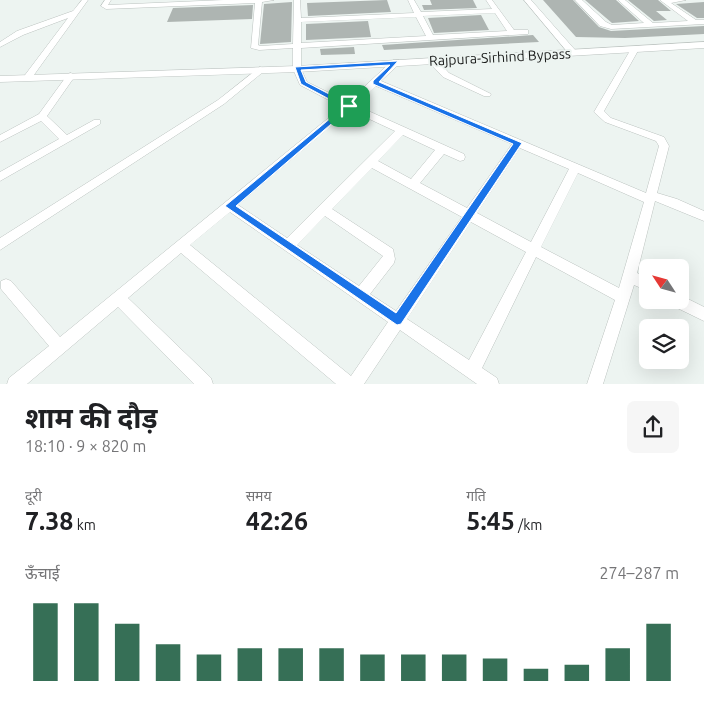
<!DOCTYPE html>
<html lang="hi">
<meta charset="utf-8">
<style>
:root{--surface:#fff;--page:#f6f6f6;--text:#202124;--muted:#757577;--accent:#366f56}
body{margin:0;font-family:Ubuntu,"Noto Sans Devanagari",sans-serif;background:var(--page);color:var(--text);height:100vh;display:flex;flex-direction:column;font-size:19px;white-space:nowrap}
*{box-sizing:border-box;margin:0}
p{font-size:16px;color:var(--muted)}
.icon{flex:none;width:28px;height:28px;fill:none;stroke:currentColor;stroke-width:2;stroke-linecap:round;stroke-linejoin:round}
.map{position:relative;height:384px;overflow:hidden}
.details{display:flex;flex-direction:column;background:var(--surface);flex:1}
.details>*{flex:none}
.needle{width:32px;rotate:306deg}
.tools{position:absolute;left:639px;top:259px;display:grid;gap:10px}
.tools a{display:grid;place-items:center;width:50px;height:50px;border-radius:8px;background:var(--surface);box-shadow:0 5px 20px #0002;font-size:25px}
.pin{position:absolute;display:grid;place-items:center;width:42px;height:42px;color:#fff;margin:-21px;border-radius:10px;box-shadow:0 2px 8px #0006}
.round{display:grid;place-items:center;flex:none;width:52px;height:52px;border-radius:8px;background:var(--page)}
.head{display:flex;align-items:center;justify-content:space-between;height:85px;padding:0 25px}
h1{font-size:28px;font-weight:700;line-height:38px}
.stats{display:grid;grid-template-columns:repeat(3,1fr);gap:8px;height:85px;padding:5px 25px}
.stats div{display:grid;align-content:center}
.stats b{font-size:25px;font-weight:700}
.stats small{font-size:14px;font-weight:400}
.stats p{font-size:14px}
.chart{height:140px;padding:10px 25px}
.chart p{display:flex;justify-content:space-between}
.chart svg{width:100%;height:90px;margin-top:5px;stroke:var(--accent);stroke-width:6}
.map>svg:first-child{display:block}
.building{fill:#aeb5b2}
.lines{fill:none;stroke-linecap:round;stroke-linejoin:round}
.minor-casing{stroke:#bcc3c0;stroke-width:1}
.major-casing{stroke:#bcc3c0;stroke-width:1}
.minor{fill:#fff;fill-rule:evenodd}
.major{fill:#fff;fill-rule:evenodd}
.route{fill:#1a73e8;stroke:#fff;fill-rule:evenodd}
.labels{text-anchor:middle;dominant-baseline:central;stroke-width:4;stroke-linejoin:round;paint-order:stroke}
.far-street-label{font-size:14px;fill:#1a1c1b;stroke:#edf4f1}
</style>
<div class="map">
<svg width="704" height="384" viewBox="0 0 704 384">
<rect width="100%" height="100%" fill="#edf4f1"/>
<path class="building" d="M387 0 391 12 308 16 307 3Z
M430 0H473L477 8 424 10 422 5H432Z
M543 0H573L599 27 611 31 704 26V34L625 38 576 37Z
M585 0H616L639 21 612 23Z
M628 0H658L671 11H656L667 20 654 21Z
M292 2 291 42 260 44 264 4Z
M704 2V18H697L676 4Z
M253 5 252 19 167 22 173 8Z
M481 15 489 30 434 33 428 18Z
M368 21 371 37 306 40V24Z
M533 35 539 42 384 50 382 45Z
M354 47 355 54 321 55 320 49Z"/>
<g class="lines">
<defs>
<path id="minor" d="M82 0H88L31 79H25V75L68 18 23 35 0 47V42L17 31 73 11Z
M105 0H111L108 5 224 0H274L262 2 258 45 260 46 293 44 294 0H300L301 18 414 13 408 0H414L421 12 492 9 486 0H492L514 30H528V34L301 48V69L307 82 348 102 393 60H399V64L381 81 646 193 659 146 656 141 605 122 594 112 631 49 638 47 639 49 604 111 611 118 664 137 669 146 657 193 677 199 704 211V221L655 201 637 273 648 278V291L634 285 603 384H587L615 300 536 257 482 368 497 378 499 384H477L400 330 364 384H336L181 253 128 298 211 378 213 384H194L118 307 27 384H7L9 378 49 346 1 289V281L6 279 11 281 60 337 342 107 300 85 293 69V48L259 50 251 48 255 3 106 9 101 6ZM495 13 507 31 433 35 423 16ZM416 17 426 36 301 43V22ZM376 86 512 144 467 208 420 183 444 154 460 161 464 160 465 157 464 154 355 105ZM350 110 395 131 287 238 238 205ZM403 135 435 150 411 179 378 161ZM520 148 569 169 531 242 477 213ZM372 168 462 217 396 311 370 294 394 263 395 259 393 249 332 209ZM578 173 644 202 619 288 541 247ZM230 212 388 322 351 376 190 245ZM325 216 383 256 359 286 297 245ZM471 222 526 252 469 360 407 319Z
M524 0H531L576 51V55H570Z
M575 0H582L606 22 612 25 644 23 618 0H625L653 23 688 21 660 0H686L671 3 696 20H704V24L611 29 600 26Z
M429 58H435L449 73 491 94 490 96H484L443 77 429 62Z
M260 67 263 68V72L224 104 0 250V238L218 100Z
M71 73 75 76 47 116 67 135 94 120H100V124L0 181V172L59 139 41 121 0 142V135L39 114 68 74Z
M680 295 704 307V321L671 305 669 300H680Z"/>
<path id="major" d="M704 42V48L297 72 0 82V76L297 66Z"/>
</defs>
<use href="#minor" class="minor-casing"/>
<use href="#major" class="major-casing"/>
<use href="#minor" class="minor"/>
<use href="#major" class="major"/>
</g>
<path class="route" d="M398 61 379 82 522 143 401 324 397 325 225 206 344 107 301 84 295 67ZM390 65 373 81V84L513 144 396 313 236 206 352 106 306 82 301 70Z"/>
<g class="labels">
<g class="far-street-label">
<text transform="translate(500 57) rotate(-3)">Rajpura-Sirhind Bypass</text>
</g>
</g>
</svg>
<div class="tools">
<a><svg class="needle" viewBox="-14 -14 28 28"><path d="M0-13l5 13h-10z" fill="#e53935"/><path d="M0 13l5-13h-10z" fill="#757577"/></svg></a>
<a><svg class="icon" aria-label="layers" viewBox="0 0 24 24"><path d="M12 4l9 5-9 5-9-5zM3 14l9 5 9-5"/></svg></a>
</div>
<div class="pin" style="left:349px;top:106px;background:#1e9e55"><svg class="icon" aria-label="arrive" viewBox="0 0 24 24"><path d="M6 21V4h12l-3 4 3 4H6"/></svg></div>
</div>
<section class="details">
<div class="head"><div><h1>शाम की दौड़</h1><p>18:10 · 9 × 820 m</p></div><a class="round"><svg class="icon" aria-label="share" viewBox="0 0 24 24"><path d="M12 15V3M7 8l5-5 5 5M5 13v7h14v-7"/></svg></a></div>
<div class="stats">
<div><p>दूरी</p><b>7.38<small> km</small></b></div>
<div><p>समय</p><b>42:26</b></div>
<div><p>गति</p><b>5:45<small> /km</small></b></div>
</div>
<div class="chart"><p><span>ऊँचाई</span>274–287 m</p>
<svg viewBox="0 0 160 44" preserveAspectRatio="none"><path d="M5 44V6M15 44V6M25 44V16M35 44V26M45 44V31M55 44V28M65 44V28M75 44V28M85 44V31M95 44V31M105 44V31M115 44V33M125 44V38M135 44V36M145 44V28M155 44V16"/></svg>
</div>
</section>
